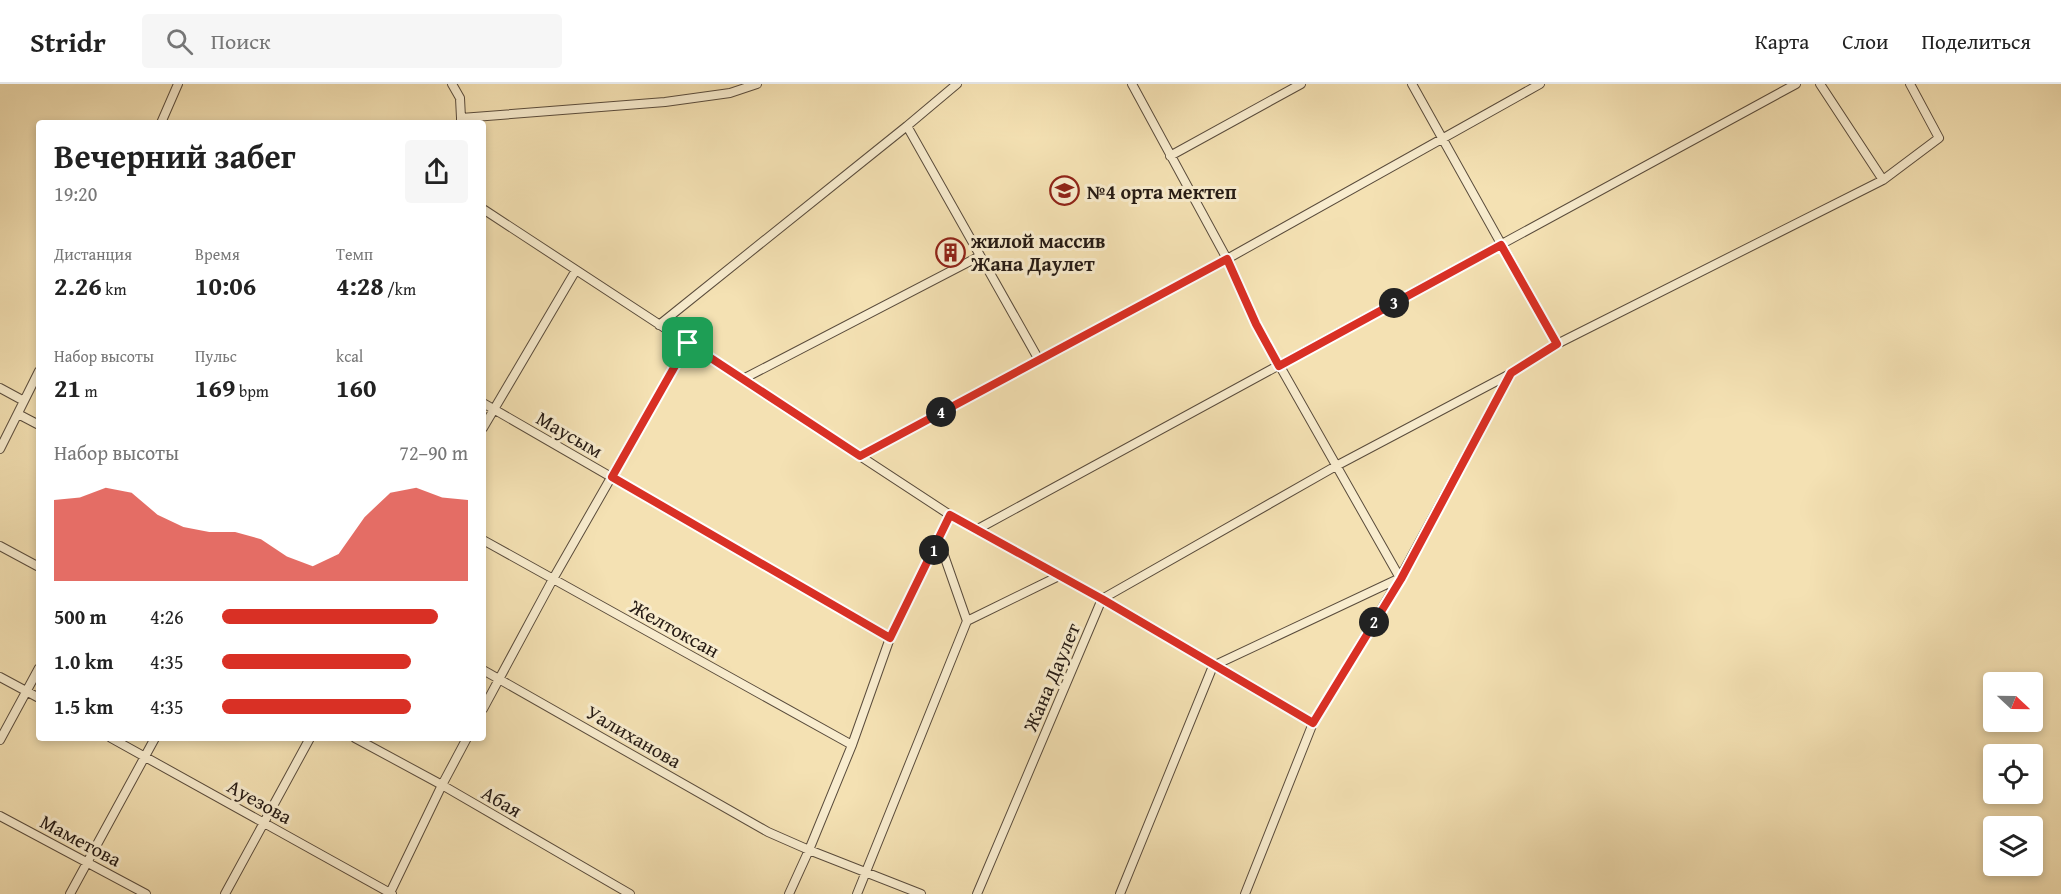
<!DOCTYPE html>
<html lang="ru">
<meta charset="utf-8">
<style>
:root{--surface:#fff;--page:#f6f6f6;--text:#222;--muted:#767676;--line:#e0e0e0;--accent:#d93025}
body{margin:0;font-family:"Gentium Book Plus",serif;background:var(--page);color:var(--text);height:100vh;display:flex;flex-direction:column;font-size:22px;white-space:nowrap}
*{box-sizing:border-box;margin:0}
p{font-size:20px;color:var(--muted)}
.icon{flex:none;width:33px;height:33px;fill:none;stroke:currentColor;stroke-width:2;stroke-linecap:round;stroke-linejoin:round}
.map{position:relative;flex:1;overflow:hidden}
.panel{position:absolute;left:36px;top:36px;width:450px;height:621px;display:flex;flex-direction:column;background:var(--surface);border-radius:6px;box-shadow:0 3px 9px #0003}
.panel>*{flex:none}
.needle{width:39px;rotate:112deg}
.controls{position:absolute;left:1983px;top:588px;display:grid;gap:12px}
.controls a{display:grid;place-items:center;width:60px;height:60px;border-radius:6px;background:var(--surface);box-shadow:0 3px 9px #0003;font-size:30px}
.pin{position:absolute;display:grid;place-items:center;width:51px;height:51px;color:#fff;margin:-26px;border-radius:12px;box-shadow:0 3px 9px #0006}
.km{position:absolute;width:30px;height:30px;margin:-15px;border-radius:50%;background:#222;color:#fff;font-size:16px;line-height:30px;text-align:center}
.round{display:grid;place-items:center;flex:none;width:63px;height:63px;border-radius:6px;background:var(--page)}
.headline{display:flex;align-items:center;justify-content:space-between;height:102px;padding:0 18px}
h1{font-size:33px;font-weight:700;line-height:45px}
.figures{display:grid;grid-template-columns:repeat(3,1fr);gap:9px;height:102px;padding:6px 18px}
.figures div{display:grid;align-content:center}
.figures b{font-size:26px;font-weight:700}
.figures small{font-size:16px;font-weight:400}
.figures p{font-size:16px}
.chart{height:168px;padding:12px 18px}
.chart p{display:flex;justify-content:space-between}
.chart svg{width:100%;height:108px;margin-top:6px;fill:var(--accent);opacity:.7}
ul{padding:0 18px;list-style:none;font-size:20px}
li{display:grid;grid-template-columns:96px 72px 1fr;align-items:center;height:45px}
li i{height:15px;border-radius:8px;background:var(--accent)}
header{display:flex;align-items:center;gap:36px;box-sizing:border-box;height:84px;padding:0 30px;background:var(--surface);border-bottom:2px solid var(--line)}
header strong{font-size:28px}
nav{display:flex;gap:33px;margin-inline-start:auto;font-size:21px}
.search{width:420px;height:54px;background:var(--page);display:flex;align-items:center;gap:15px;box-sizing:border-box;padding:0 21px;border-radius:6px;color:var(--muted);font-size:22px}
.map>svg:first-child{display:block}
.lines{fill:none;stroke-linecap:round;stroke-linejoin:round}
.minor-casing{stroke:#5a4c3c;stroke-width:10}
.minor{stroke:#f8ecce;stroke-width:8}
.route-casing{stroke:#fff;stroke-width:12}
.route{stroke:#d93025;stroke-width:8}
.labels{text-anchor:middle;dominant-baseline:central;stroke-width:6;stroke-linejoin:round;paint-order:stroke}
.poi-label{font-size:20px;font-weight:bold;fill:#261b14;stroke:#f8ecce;text-anchor:start}
.street-label{font-size:20px;fill:#261b14;stroke:#f8ecce}
</style>
<header>
<strong>Stridr</strong>
<div class="search"><svg class="icon" aria-label="search" viewBox="0 0 24 24"><circle cx="10" cy="10" r="6"/><path d="M15 15l6 6"/></svg>Поиск</div>
<nav><a>Карта</a><a>Слои</a><a>Поделиться</a></nav>
</header>
<div class="map">
<svg width="2061" height="810" viewBox="0 0 2061 810">
<rect width="100%" height="100%" fill="#f4e1b3"/>
<filter id="stains"><feTurbulence type="fractalNoise" baseFrequency=".00333" numOctaves="4"/><feColorMatrix values="0 0 0 0 .2 0 0 0 0 .09 0 0 0 0 .02 0 0 0 .5 -.17"/></filter>
<radialGradient id="worn" r=".72"><stop offset=".6" stop-color="#630" stop-opacity="0"/><stop offset="1" stop-color="#630" stop-opacity=".3"/></radialGradient>
<g class="lines">
<defs>
<path id="minor" d="M452 0 460 14 461 34
M957 0 907 42 1039 276
M1412 0 1557 260
M1820 0 1883 96
M161 39 178 0
M461 39V34L665 18 730 9 757 0
M1170 72 1301 0
M483 125 950 431 890 554 852 661 809 766 768 748 483 586
M659 241 907 42
M743 295 980 172
M0 304 24 317
M483 319 890 554
M18 330 39 341
M483 344 576 186
M0 365 39 287
M860 372 1227 175 1540 0
M950 431 1102 515 977 810
M976 446 1796 0
M483 456 852 661
M0 462 39 483
M967 537 1059 492
M0 593 39 614
M483 625 553 495 688 259
M1313 639 1400 494 1511 289 1557 260 1883 96 1939 54 1910 0
M111 654 392 810
M355 654 442 701 630 810
M0 656 39 584
M0 732 146 810
M390 809 442 701 467 654
M70 810 155 654
M225 810 310 654
M789 810 809 766 921 810
M857 810 967 537 939 457
M1120 810 1213 582 1400 494 1256 240 1227 175 1132 0
M1245 810 1313 639 1102 515 1336 382 1510 290"/>
</defs>
<use href="#minor" class="minor-casing"/>
<use href="#minor" class="minor"/>
</g>
<g class="lines">
<defs>
<path id="route" d="M1501 161 1557 260 1511 289 1401 495 1313 639 1102 515 950 431 890 554 612 393 688 259 860 372 1227 175 1256 240 1279 282Z"/>
</defs>
<use href="#route" class="route-casing"/>
<use href="#route" class="route"/>
</g>
<defs>
<symbol id="school-ring" viewBox="-11 -11 22 22"><circle r="9.5" fill="#f8ecce" stroke="#8f2418" stroke-width="1.5"/><path d="M0-5L7-2L0 1L-7-2ZM-4 1L0 2.5L4 1V4Q0 6-4 4Z" fill="#8f2418"/></symbol>
<symbol id="building-ring" viewBox="-11 -11 22 22"><circle r="9.5" fill="#f8ecce" stroke="#8f2418" stroke-width="1.5"/><path d="M-4-6H4V6H1V3H-1V6H-4ZM-2.5-4.3h1.7v1.8h-1.7ZM.8-4.3h1.7v1.8H.8ZM-2.5-1h1.7V.8h-1.7ZM.8-1h1.7V.8H.8Z" fill="#8f2418"/></symbol>
</defs>
<g fill-rule="evenodd">
<use href="#school-ring" x="1048" y="90" width="33" height="33"/>
<use href="#building-ring" x="934" y="152" width="33" height="33"/>
</g>
<g class="labels">
<g class="poi-label">
<text x="1086" y="107">№4 орта мектеп</text>
<text x="971" y="156">жилой массив<tspan x="971" dy="23">Жана Даулет</tspan></text>
</g>
<g class="street-label">
<text transform="translate(570 350) rotate(30)">Маусым</text>
<text transform="translate(675 544) rotate(29)">Желтоксан</text>
<text transform="translate(1051 593) rotate(-67)">Жана Даулет</text>
<text transform="translate(634 652) rotate(30)">Уалиханова</text>
<text transform="translate(260 717) rotate(29)">Ауезова</text>
<text transform="translate(502 717) rotate(30)">Абая</text>
<text transform="translate(81 756) rotate(28)">Маметова</text>
</g>
</g>
<rect width="100%" height="100%" filter="url(#stains)"/>
<rect width="100%" height="100%" fill="url(#worn)"/>
</svg>
<div class="controls">
<a><svg class="needle" viewBox="-14 -14 28 28"><path d="M0-13l5 13h-10z" fill="#e53935"/><path d="M0 13l5-13h-10z" fill="#767676"/></svg></a>
<a><svg class="icon" aria-label="locate" viewBox="0 0 24 24"><circle cx="12" cy="12" r="6"/><path d="M12 2v4M12 18v4M2 12h4M18 12h4"/></svg></a>
<a><svg class="icon" aria-label="layers" viewBox="0 0 24 24"><path d="M12 4l9 5-9 5-9-5zM3 14l9 5 9-5"/></svg></a>
</div>
<div class="pin" style="left:688px;top:259px;background:#1e9e55"><svg class="icon" aria-label="arrive" viewBox="0 0 24 24"><path d="M6 21V4h12l-3 4 3 4H6"/></svg></div>
<b class="km" style="left:934px;top:466px">1</b>
<b class="km" style="left:1374px;top:538px">2</b>
<b class="km" style="left:1394px;top:219px">3</b>
<b class="km" style="left:941px;top:328px">4</b>
<section class="panel">
<div class="headline"><div><h1>Вечерний забег</h1><p>19:20</p></div><a class="round"><svg class="icon" aria-label="share" viewBox="0 0 24 24"><path d="M12 15V3M7 8l5-5 5 5M5 13v7h14v-7"/></svg></a></div>
<div class="figures">
<div><p>Дистанция</p><b>2.26<small> km</small></b></div>
<div><p>Время</p><b>10:06</b></div>
<div><p>Темп</p><b>4:28<small> /km</small></b></div>
</div>
<div class="figures">
<div><p>Набор высоты</p><b>21<small> m</small></b></div>
<div><p>Пульс</p><b>169<small> bpm</small></b></div>
<div><p>kcal</p><b>160</b></div>
</div>
<div class="chart"><p><span>Набор высоты</span>72–90 m</p>
<svg viewBox="0 0 160 44" preserveAspectRatio="none"><path d="M0 44V11L10 10L20 6L30 8L40 17L50 22L60 24L70 24L80 27L90 34L100 38L110 33L120 18L130 8L140 6L150 10L160 11V44z"/></svg>
</div>
<ul>
<li><b>500 m</b>4:26<i style="width:88%"></i></li>
<li><b>1.0 km</b>4:35<i style="width:77%"></i></li>
<li><b>1.5 km</b>4:35<i style="width:77%"></i></li>
</ul>
</section>
</div>
